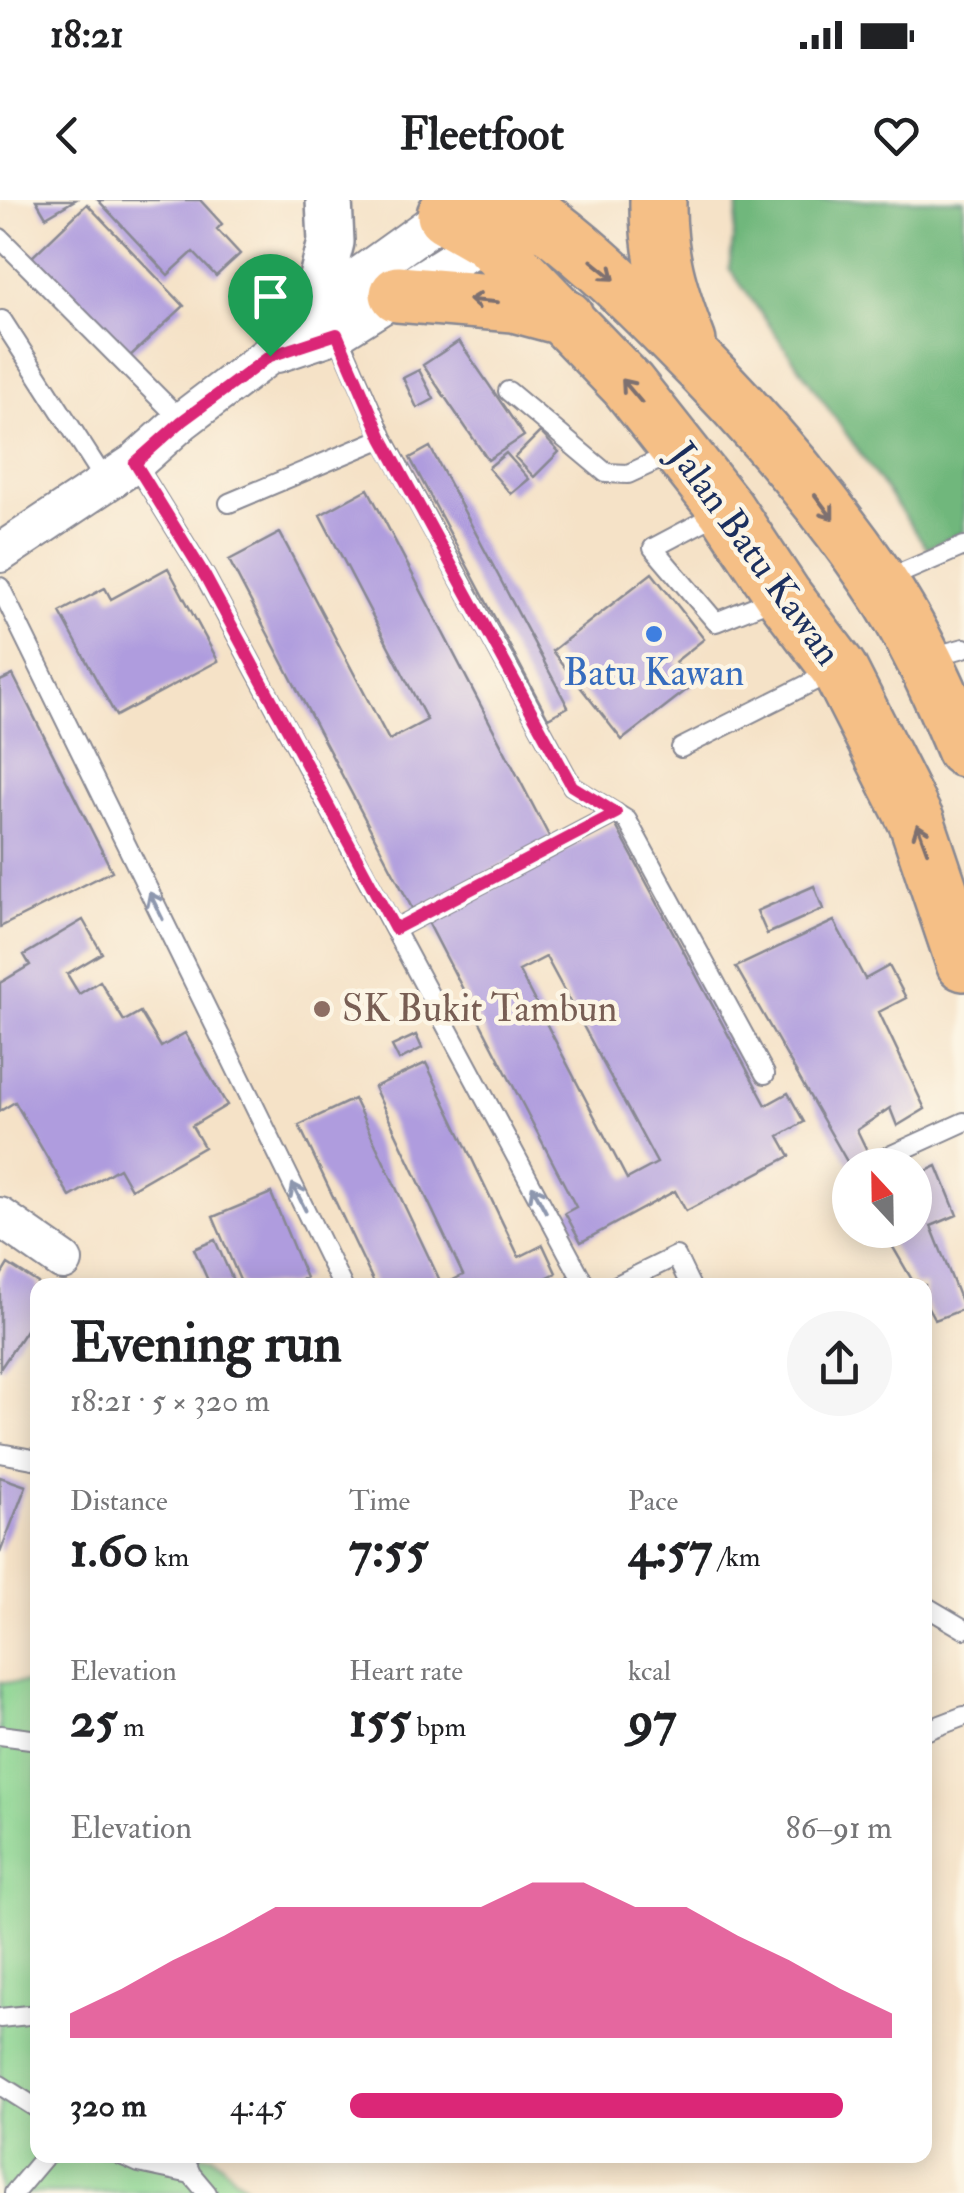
<!DOCTYPE html>
<meta charset="utf-8">
<style>
:root{--surface:#fff;--page:#f6f6f6;--text:#202124;--muted:#757577;--accent:#db2777}
body{margin:0;font-family:"IM FELL Double Pica",serif;background:var(--page);color:var(--text);height:100vh;display:flex;flex-direction:column;font-size:38px;white-space:nowrap}
*{box-sizing:border-box;margin:0}
p{font-size:32px;color:var(--muted)}
.icon{flex:none;width:55px;height:55px;fill:none;stroke:currentColor;stroke-width:2;stroke-linecap:round;stroke-linejoin:round}
.map{position:relative;flex:1;overflow:hidden}
.panel{position:absolute;left:30px;top:1078px;width:902px;height:885px;display:flex;flex-direction:column;background:var(--surface);border-radius:20px;box-shadow:0 5px 25px #0003}
.panel>*{flex:none}
.needle{width:65px;rotate:338deg}
.buttons{position:absolute;left:832px;top:948px;display:grid;gap:20px}
.buttons a{display:grid;place-items:center;width:100px;height:100px;border-radius:50%;background:var(--surface);box-shadow:0 5px 25px #0003;font-size:50px}
.pin{position:absolute;display:grid;place-items:center;width:85px;height:85px;color:#fff;margin:-102px -42px;border-radius:50% 50% 50% 0;rotate:-45deg;box-shadow:0 0 10px #0007}
.pin .icon{rotate:45deg}
.round{display:grid;place-items:center;flex:none;width:105px;height:105px;border-radius:52px;background:var(--page)}
.overview{display:flex;align-items:center;justify-content:space-between;height:170px;padding:0 40px}
h1{font-size:55px;font-weight:700;line-height:75px}
.stats{display:grid;grid-template-columns:repeat(3,1fr);gap:15px;height:170px;padding:10px 40px}
.stats div{display:grid;align-content:center}
.stats b{font-size:50px;font-weight:700}
.stats small{font-size:28px;font-weight:400}
.stats p{font-size:28px}
.chart{height:280px;padding:20px 40px}
.chart p{display:flex;justify-content:space-between}
.chart svg{width:100%;height:180px;margin-top:10px;fill:var(--accent);opacity:.7}
ul{padding:0 40px;list-style:none;font-size:32px}
li{display:grid;grid-template-columns:160px 120px 1fr;align-items:center;height:75px}
li i{height:25px;border-radius:12px;background:var(--accent)}
.status{display:flex;justify-content:space-between;align-items:center;height:70px;padding:0 50px;background:var(--surface);direction:ltr}
.status svg{height:28px;fill:currentColor}
header{display:flex;justify-content:space-between;align-items:center;height:130px;padding:0 40px;background:var(--surface);font-size:45px;font-weight:700}
.map>svg:first-child{display:block}
.green{fill:#8bd692;stroke:#538278;stroke-width:2.5}
.forest{fill:#70b77c;stroke:#46736d;stroke-width:2.5}
.building{fill:#af9cde;fill-rule:evenodd}
.lines{fill:none;stroke-linecap:round;stroke-linejoin:round}
.service-casing{stroke:#888892;stroke-width:22}
.minor-casing{stroke:#888892;stroke-width:42}
.tertiary-casing{stroke:#888892;stroke-width:50}
.primary-casing{stroke:#888892;stroke-width:60}
.service{stroke:#fff;stroke-width:18}
.minor{stroke:#fff;stroke-width:38}
.tertiary{stroke:#fff;stroke-width:45}
.primary{stroke:#f5bf86;stroke-width:55}
.oneway{stroke:#7d7070}
.oneway2{stroke:#8d97ae}
.route-casing{stroke:#fff;stroke-width:20}
.route{stroke:#db2777;stroke-width:12}
.shop-dot{fill:#3f7fe0;stroke:#fcf5e5;stroke-width:4}
.education-dot{fill:#8d6e63;stroke:#fcf5e5;stroke-width:4}
.labels{text-anchor:middle;dominant-baseline:central;stroke-width:9;stroke-linejoin:round;paint-order:stroke}
.street-label{font-size:38px;fill:#1b2f5e;stroke:#fcf5e5}
.shop-label{font-size:38px;fill:#366cbe;stroke:#fcf5e5}
.education-label{font-size:38px;fill:#785e54;stroke:#fcf5e5;text-anchor:start}
</style>
<div class="status"><b>18:21</b><svg viewBox="0 0 49 12"><path d="M0 12V9h3v3zM5 12V6h3v6zM10 12V3h3v9zM15 12V0h3v12zM26 1h20v11H26zM47 4h2v5h-2z"/></svg></div>
<header><svg class="icon" aria-label="back" viewBox="0 0 24 24"><path d="M15 5l-7 7 7 7"/></svg>Fleetfoot<svg class="icon" aria-label="heart" viewBox="0 0 24 24"><path d="M12 20l-8-8c-3-5 5-10 8-4 3-6 11-1 8 4z"/></svg></header>
<div class="map">
<svg width="964" height="1993" viewBox="0 0 964 1993">
<rect width="100%" height="100%" fill="#fcf5e5"/>
<filter id="ink" filterUnits="userSpaceOnUse"><feTurbulence type="fractalNoise" baseFrequency=".01" numOctaves="2"/><feDisplacementMap in="SourceGraphic" scale="20" xChannelSelector="R" yChannelSelector="G"/><feConvolveMatrix kernelMatrix="1 2 1 2 8 2 1 2 1" color-interpolation-filters="sRGB"/></filter>
<filter id="wash" filterUnits="userSpaceOnUse"><feTurbulence type="fractalNoise" baseFrequency=".0048" numOctaves="4" result="noise"/><feDisplacementMap in="SourceGraphic" scale="40" xChannelSelector="R" yChannelSelector="G"/><feGaussianBlur stdDeviation="2.25" result="paint"/><feColorMatrix in="noise" values="0 0 0 0 0 0 0 0 0 0 0 0 0 0 0 0 0 1.4 0 .05"/><feComposite in="paint" operator="in"/></filter>
<g filter="url(#wash)">
<rect width="100%" height="100%" fill="#f5e2c7"/>
<path class="green" d="M0 1482 37 1483 38 1955H212L252 1993H0Z"/>
<path class="forest" d="M739 0H964V332L927 348 729 68Z"/>
<g id="blocks">
<path class="building" d="M36 0H75L46 17Z
M98 0H200L222 24 217 29 240 54 216 76 193 52 168 75Z
M87 4 184 106 127 159 31 58Z
M459 141 524 236 488 260 423 165Z
M419 170 434 199 417 208 403 178Z
M540 232 559 252 534 277 515 257Z
M430 247 568 507 548 518 410 258Z
M506 253 529 279 511 294 488 268Z
M368 289 551 640 414 712 229 360 280 333 389 540 427 520 320 315Z
M168 368 218 461 116 516 60 412 105 388 111 399Z
M652 373 704 439 675 462 693 485 622 540 552 451Z
M13 475 112 671 0 727V481Z
M615 624 766 905 788 893 804 922 779 936 790 956 686 1011 675 991 581 1042 565 1013 576 1007 428 722ZM546 757 657 963 627 979 519 771Z
M814 686 823 709 767 734 757 711Z
M83 720 102 753 67 774 79 794 100 781 124 821 140 812 161 847 185 833 227 905 192 926 204 947 131 989 119 968 70 997 15 902 0 911V783L30 765 24 755Z
M834 721 865 779 889 766 906 798 879 812 925 909 897 926 890 908 857 930 874 965H849L736 767Z
M416 835 422 848 399 860 392 846Z
M426 863 519 1057 543 1045 556 1073 538 1082 539 1085H443L463 1075 374 887Z
M354 899 442 1085H375L299 925Z
M937 966 957 1015 931 1026 964 1109 935 1120 925 1102V1085H915L883 1030H915V976Z
M271 993 306 1078 289 1085H242L213 1017Z
M215 1040 235 1085H210L194 1049Z
M8 1064 38 1083V1112L0 1169V1077Z
M0 1277 26 1286 0 1353Z"/>
</g>
</g>
<g filter="url(#ink)">
<use href="#blocks" fill-opacity="0" stroke="#888892" stroke-width="2.5"/>
<g class="lines">
<defs>
<path id="service" d="M0 38 182 221
M2 120 106 282
M337 133 383 238 572 586 627 620 765 874
M508 191 606 273 628 274 676 252
M135 263 205 376 585 1085
M229 303 383 238
M719 313 653 348 716 422 778 397
M885 380 964 346
M0 387 342 1085
M931 457 964 448
M681 548 834 471
M395 729 616 613
M885 958 964 922
M617 1085 676 1056 690 1085
M0 1253 38 1260
M925 1406 964 1429
M925 1531 964 1516
M0 1535 38 1540
M0 1818 38 1814
M0 1885 38 1909
M121 1955 139 1963 191 1974
M183 1955 191 1974 207 1993
M14 1993 46 1955"/>
<path id="minor" d="M277 153 337 133 487 39
M0 353 135 263 182 221 269 155 314 109 445 15
M0 1017 63 1061"/>
<path id="tertiary" d="M314 109 331 42 329 0"/>
<path id="primary" d="M463 0 445 15 487 39 628 185 726 309 783 395 839 469 917 623 964 763
M514 0C571 38 622 86 670 135 746 210 817 291 877 379 913 431 940 492 964 549
M658 0C657 54 669 92 688 142
M398 94 514 104 566 118"/>
</defs>
<use href="#service" class="service-casing"/>
<use href="#minor" class="minor-casing"/>
<use href="#tertiary" class="tertiary-casing"/>
<use href="#primary" class="primary-casing"/>
<use href="#service" class="service"/>
<use href="#minor" class="minor"/>
<use href="#tertiary" class="tertiary"/>
<use href="#primary" class="primary"/>
</g>
<defs><path id="oneway-shaft" d="M-6 0H5M1.5-3L5.5 0L1.5 3" fill="none" stroke-width="1.6" stroke-linecap="round" stroke-linejoin="round" transform="scale(2.5)"/></defs>
<g class="oneway">
<use href="#oneway-shaft" transform="translate(603 70) rotate(39)"/>
<use href="#oneway-shaft" transform="translate(483 101) rotate(-175)"/>
<use href="#oneway-shaft" transform="translate(632 191) rotate(-130)"/>
<use href="#oneway-shaft" transform="translate(824 307) rotate(53)"/>
<use href="#oneway-shaft" transform="translate(922 638) rotate(-110)"/>
</g>
<g class="oneway2">
<use href="#oneway-shaft" transform="translate(156 706) rotate(-116)"/>
<use href="#oneway-shaft" transform="translate(299 997) rotate(-116)"/>
<use href="#oneway-shaft" transform="translate(539 999) rotate(-118)"/>
</g>
</g>
<g class="lines" filter="url(#ink)">
<defs>
<path id="route" d="M337 134 382 238 572 586 616 613 395 729 205 376 135 263 182 221 270 156Z"/>
</defs>
<use href="#route" class="route-casing"/>
<use href="#route" class="route"/>
</g>
<circle class="shop-dot" cx="654" cy="434" r="10"/>
<circle class="education-dot" cx="322" cy="809" r="10"/>
<g class="labels">
<g class="street-label">
<text transform="translate(755 354) rotate(54)">Jalan Batu Kawan</text>
</g>
<g class="shop-label">
<text x="654" y="473">Batu Kawan</text>
</g>
<g class="education-label">
<text x="342" y="809">SK Bukit Tambun</text>
</g>
</g>
</svg>
<div class="buttons">
<a><svg class="needle" viewBox="-14 -14 28 28"><path d="M0-13l5 13h-10z" fill="#e53935"/><path d="M0 13l5-13h-10z" fill="#757577"/></svg></a>
</div>
<div class="pin" style="left:270px;top:156px;background:#1e9e55"><svg class="icon" aria-label="arrive" viewBox="0 0 24 24"><path d="M6 21V4h12l-3 4 3 4H6"/></svg></div>
<section class="panel">
<div class="overview"><div><h1>Evening run</h1><p>18:21 · 5 × 320 m</p></div><a class="round"><svg class="icon" aria-label="share" viewBox="0 0 24 24"><path d="M12 15V3M7 8l5-5 5 5M5 13v7h14v-7"/></svg></a></div>
<div class="stats">
<div><p>Distance</p><b>1.60<small> km</small></b></div>
<div><p>Time</p><b>7:55</b></div>
<div><p>Pace</p><b>4:57<small> /km</small></b></div>
</div>
<div class="stats">
<div><p>Elevation</p><b>25<small> m</small></b></div>
<div><p>Heart rate</p><b>155<small> bpm</small></b></div>
<div><p>kcal</p><b>97</b></div>
</div>
<div class="chart"><p><span>Elevation</span>86–91 m</p>
<svg viewBox="0 0 160 44" preserveAspectRatio="none"><path d="M0 44V38L10 32L20 25L30 19L40 12L50 12L60 12L70 12L80 12L90 6L100 6L110 12L120 12L130 19L140 25L150 32L160 38V44z"/></svg>
</div>
<ul>
<li><b>320 m</b>4:45<i style="width:91%"></i></li>
</ul>
</section>
</div>
